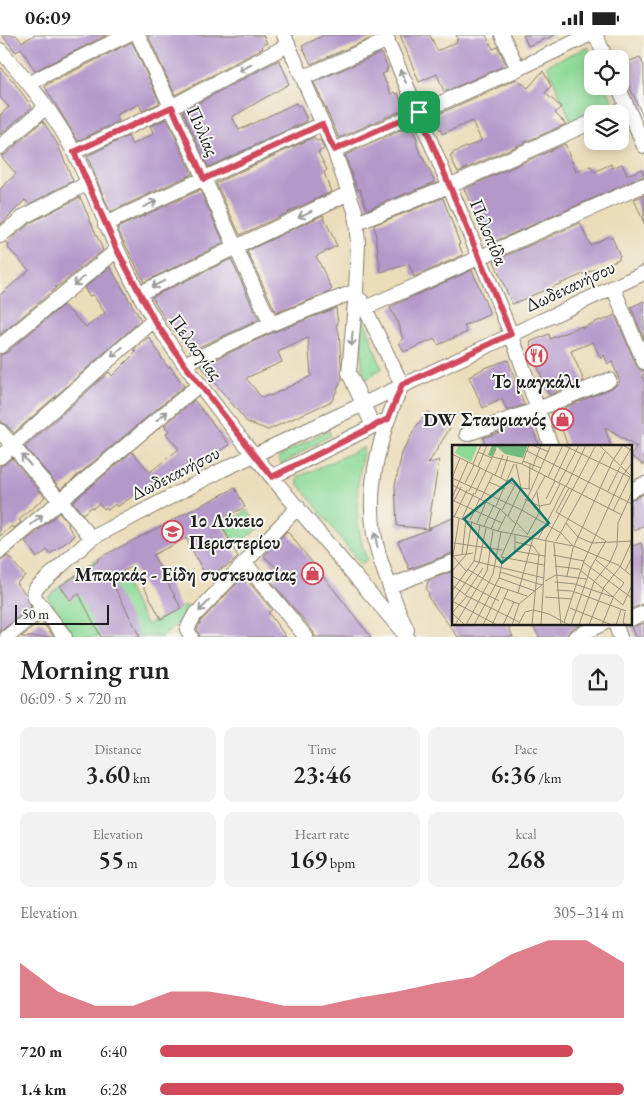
<!DOCTYPE html>
<meta charset="utf-8">
<style>
:root{--surface:#fff;--page:#f2f2f2;--text:#222;--muted:#767676;--accent:#d1495b}
body{margin:0;font-family:"EB Garamond",serif;background:var(--page);color:var(--text);height:100vh;display:flex;flex-direction:column;font-size:19px;white-space:nowrap}
*{box-sizing:border-box;margin:0}
p{font-size:16px;color:var(--muted)}
.icon{flex:none;width:28px;height:28px;fill:none;stroke:currentColor;stroke-width:2;stroke-linecap:round;stroke-linejoin:round}
.map{position:relative;height:602px;overflow:hidden}
.details{display:flex;flex-direction:column;background:var(--surface);flex:1}
.details>*{flex:none}
.fabs{position:absolute;left:584px;top:15px;display:grid;gap:10px}
.fabs a{display:grid;place-items:center;width:45px;height:45px;border-radius:10px;background:var(--surface);box-shadow:0 2px 12px #0003;font-size:25px}
.scale{position:absolute;left:15px;bottom:12px;width:94px;box-sizing:border-box;padding-left:5px;border:2px solid #1c1c1c;border-top:0;font-size:14px;line-height:18px;white-space:nowrap;color:#1c1c1c;-webkit-text-stroke:4px #f6f6f2;paint-order:stroke}
.pin{position:absolute;display:grid;place-items:center;width:42px;height:42px;color:#fff;margin:-21px;border-radius:10px;box-shadow:0 2px 8px #0006}
.round{display:grid;place-items:center;flex:none;width:52px;height:52px;border-radius:10px;background:var(--page)}
.headline{display:flex;align-items:center;justify-content:space-between;height:85px;padding:0 20px}
h1{font-size:28px;font-weight:600;line-height:38px}
.metrics{display:grid;grid-template-columns:repeat(3,1fr);gap:8px;height:85px;padding:5px 20px}
.metrics div{display:grid;align-content:center;border-radius:10px;background:var(--page);text-align:center}
.metrics b{font-size:25px;font-weight:600}
.metrics small{font-size:14px;font-weight:400}
.metrics p{font-size:14px}
.chart{height:140px;padding:10px 20px}
.chart p{display:flex;justify-content:space-between}
.chart svg{width:100%;height:90px;margin-top:5px;fill:var(--accent);opacity:.7}
ul{padding:0 20px;list-style:none;font-size:16px}
li{display:grid;grid-template-columns:80px 60px 1fr;align-items:center;height:38px}
li i{height:12px;border-radius:6px;background:var(--accent)}
.status{display:flex;justify-content:space-between;align-items:center;height:35px;padding:0 25px;background:var(--surface);direction:ltr}
.status svg{height:14px;fill:currentColor}
.map>svg:first-child{display:block}
.green{fill:#8dda97;stroke:#547b5a}
.building{fill:#b498ca;fill-rule:evenodd}
.lines{fill:none;stroke-linecap:round;stroke-linejoin:round}
.minor-casing{stroke:#847c6b;stroke-width:16}
.minor{stroke:#fff;stroke-width:14}
.oneway{stroke:#999}
.route-casing{stroke:#fff;stroke-width:10}
.route{stroke:#d1495b;stroke-width:6}
.labels{text-anchor:middle;dominant-baseline:central;stroke-width:4;stroke-linejoin:round;paint-order:stroke}
.street-label{font-size:19px;fill:#1c1c1c;stroke:#f6f6f2}
.poi-label{font-size:19px;font-weight:bold;fill:#1c1c1c;stroke:#f6f6f2;text-anchor:end}
.inset-road{fill:none;stroke:#98907b;stroke-width:1}
.view{fill:#0f766e;fill-opacity:0.15;stroke:#0f766e;stroke-width:2.5}
.inset-edge{fill:none;stroke:#1c1c1c;stroke-width:2.5}
</style>
<div class="status"><b>06:09</b><svg viewBox="0 0 49 12"><path d="M0 12V9h3v3zM5 12V6h3v6zM10 12V3h3v9zM15 12V0h3v12zM26 1h20v11H26zM47 4h2v5h-2z"/></svg></div>
<div class="map">
<svg width="644" height="602" viewBox="0 0 644 602">
<rect width="100%" height="100%" fill="#f6f6f2"/>
<filter id="ink" filterUnits="userSpaceOnUse"><feTurbulence type="fractalNoise" baseFrequency=".02" numOctaves="2"/><feDisplacementMap in="SourceGraphic" scale="10" xChannelSelector="R" yChannelSelector="G"/><feConvolveMatrix kernelMatrix="1 2 1 2 8 2 1 2 1" color-interpolation-filters="sRGB"/></filter>
<filter id="wash" filterUnits="userSpaceOnUse"><feTurbulence type="fractalNoise" baseFrequency=".0096" numOctaves="4" result="noise"/><feDisplacementMap in="SourceGraphic" scale="20" xChannelSelector="R" yChannelSelector="G"/><feGaussianBlur stdDeviation="1.12" result="paint"/><feColorMatrix in="noise" values="0 0 0 0 0 0 0 0 0 0 0 0 0 0 0 0 0 1.4 0 .05"/><feComposite in="paint" operator="in"/></filter>
<g filter="url(#wash)">
<rect width="100%" height="100%" fill="#ebddba"/>
<path class="green" d="M588 12 593 24 592 51H606L614 69 572 88 547 30Z
M359 269 382 334 374 337 375 340 363 345Z
M328 395 331 400 282 429 278 422Z
M364 412C356 447 353 490 367 524L361 530 298 448V442Z
M247 475 260 492 237 509 224 492Z
M97 524 107 544 110 543 113 549 123 545 147 590 186 570 191 578 162 602H74L57 578 48 562 84 531Z"/>
<g id="blocks">
<path class="building" d="M2 0H16L22 7 35 0H107L35 36 21 13 16 17Z
M148 0H263L267 8 262 10 263 13 175 60Z
M324 0H373L374 2 311 29 302 11Z
M400 0H430L437 15H439L457 7 456 5 458 4 456 0H486L493 14 498 12 506 30 444 57 437 39 419 47Z
M523 0H555L528 11Z
M132 7 160 68 142 76 139 69 116 80 119 86 78 106 45 52 46 50Z
M381 18 388 33 386 34 387 37 382 39 391 59 395 57 396 59 398 58 405 74 339 103 314 47Z
M640 22 644 31V84L620 30Z
M279 25 288 44 287 45 289 49 232 82 239 95 296 68 297 71 300 70 307 86 208 132 183 76Z
M0 32 14 47 32 72 0 100V80L9 72 0 62Z
M543 36 551 51 545 58 561 72 555 78 566 89 458 137 450 121 453 120 452 118 481 106V105L472 86 442 99 434 81 517 44 528 53Z
M167 84 192 139 110 177 87 121 128 101 132 110 154 99 150 91Z
M43 86 58 110 73 146 29 169 25 165 0 190V154L16 139 1 121 6 119Z
M411 91 417 104V111L435 147 367 174 360 154 358 155 354 145 345 120Z
M314 102 316 106 320 105 324 114 318 117 327 135 324 137 331 157 240 200 216 148Z
M565 109 576 137 591 131 594 137 611 129 612 133 622 129 627 140 642 134 644 141 489 209 464 154Z
M200 155 224 208 144 247 117 193Z
M644 160V188L634 164Z
M80 162 103 215 60 250 55 252 56 253 0 300V260L29 235 8 213 9 211 7 208 30 188Z
M443 163 460 209H459L463 220 414 242 409 229 381 237 374 190Z
M323 180 337 211 316 221 332 254 328 258 276 278 247 216Z
M580 188 590 210 609 201 610 203 612 202 620 221 619 222V224L512 269 494 226Z
M231 224 259 285 190 316 165 284 152 262Z
M110 232 141 285 14 398 6 390 0 387V320L6 318 63 270 86 292 105 278 93 260 89 261 84 253Z
M472 235 490 279 464 291 467 297 438 310 435 304 404 317 399 307 403 305 398 286H397L390 273 392 271Z
M644 266V304L631 272Z
M336 273 338 289 336 290 339 297 342 344 332 366 268 395 247 387 201 331 274 297ZM308 303 311 341 270 361 269 360 262 363 246 343 282 327 278 317Z
M615 280 636 330 639 334 644 336V339L642 340 644 346V430L631 421 637 411H635L605 393 611 411H568L558 384 566 377 565 372 612 353 620 347 612 327 608 329 604 320 601 324 593 307 571 316 584 346 549 360 531 316 533 315 530 307 549 299 550 304 582 291V293L600 285 602 286Z
M149 302 168 333 170 331 184 351 61 454 25 412 109 337 112 341 136 317 134 315Z
M508 325 524 370 507 376 502 364 483 373 469 342 484 333Z
M194 365 230 410 183 438H178L136 459 117 472 115 469 108 475 106 472 104 474 99 468 93 473 91 472 83 479 72 467 132 417 150 437 179 414 166 399 169 396 164 391Z
M427 378 450 393 428 429 439 425 428 493 453 483V518L409 534 398 506 430 494 397 491 395 450 402 418 417 390Z
M530 386 539 411H486L483 403Z
M12 423 45 462 19 485 21 487 14 493 12 491 0 501V431L5 429Z
M235 453 245 472 219 485 238 522 232 528 206 542 186 503 153 520 181 573 161 584 133 531 110 543 140 602H101L79 559 70 565 60 551 98 526 97 524Z
M644 459V491L635 496 630 486V465Z
M59 478 69 490 68 491 75 501 50 519 47 515 37 523 25 507Z
M287 496 331 551 371 602H315L313 596 271 546 282 538 264 521Z
M641 508 644 516V569L630 574V512Z
M8 521 25 541 16 548 26 559 31 572 0 597V527Z
M453 536V588H507L513 602H458L428 562 429 558 426 555 428 546Z
M244 541 272 575 268 577 286 602H200L197 594 201 586Z
M41 586 54 602H21Z
M532 588H583L571 594 566 602H539Z
M644 588V602H635L631 592Z"/>
</g>
</g>
<g filter="url(#ink)">
<use href="#blocks" fill-opacity="0" stroke="#847c6b" stroke-width="1"/>
<g class="lines">
<defs>
<path id="minor" d="M138 0 271 289
M284 0 334 115 355 176 358 208 356 256 349 338 373 391
M385 0 480 223 511 299 551 411
M502 0 518 34
M596 0 606 24
M0 15C28 46 56 81 75 119 102 174 121 233 155 286 174 317 197 346 219 375 278 453 344 527 407 602
M304 42 388 5
M30 49 43 41 127 0
M618 51 644 111
M612 79 627 72
M0 112 46 72
M334 115 518 34 589 0
M74 117 171 72 288 10
M357 188 449 151 592 87
M105 189 322 89
M0 201 25 181 88 148
M613 252 644 327
M140 258 349 158
M361 265 402 350
M365 273 644 150
M0 311 117 215
M184 329 271 289 356 256
M402 350C378 401 362 464 379 520 382 531 386 541 390 552 395 567 400 581 407 595
M0 396 92 503
M467 399 538 374 609 345
M0 422 154 285
M272 442 381 387
M630 456 644 449
M0 516 200 349
M245 528 306 602
M390 551 453 527
M630 584 644 578
M615 588 620 602
M7 602 43 573
M65 602 35 563 34 557 36 553 92 503 222 435 644 238
M191 602 187 594 194 581 298 472
M575 602 604 588"/>
</defs>
<use href="#minor" class="minor-casing"/>
<use href="#minor" class="minor"/>
</g>
<defs><path id="oneway-shaft" d="M-6 0H5M1.5-3L5.5 0L1.5 3" fill="none" stroke-width="1.6" stroke-linecap="round" stroke-linejoin="round" transform="scale(1.25)"/></defs>
<g class="oneway">
<use href="#oneway-shaft" transform="translate(245 33) rotate(152)"/>
<use href="#oneway-shaft" transform="translate(403 41) rotate(-113)"/>
<use href="#oneway-shaft" transform="translate(150 169) rotate(-25)"/>
<use href="#oneway-shaft" transform="translate(305 179) rotate(155)"/>
<use href="#oneway-shaft" transform="translate(79 246) rotate(141)"/>
<use href="#oneway-shaft" transform="translate(158 249) rotate(154)"/>
<use href="#oneway-shaft" transform="translate(352 304) rotate(95)"/>
<use href="#oneway-shaft" transform="translate(117 317) rotate(138)"/>
<use href="#oneway-shaft" transform="translate(162 381) rotate(-40)"/>
<use href="#oneway-shaft" transform="translate(26 425) rotate(-130)"/>
<use href="#oneway-shaft" transform="translate(37 485) rotate(-40)"/>
<use href="#oneway-shaft" transform="translate(376 505) rotate(-101)"/>
<use href="#oneway-shaft" transform="translate(204 571) rotate(134)"/>
</g>
</g>
<g class="lines" filter="url(#ink)">
<defs>
<path id="route" d="M172 72 204 144 322 89 334 115 419 77 511 299 402 350 388 384 272 442 184 329 154 285 117 215 74 117Z"/>
</defs>
<use href="#route" class="route-casing"/>
<use href="#route" class="route"/>
</g>
<defs>
<symbol id="restaurant-ring" viewBox="-11 -11 22 22"><circle r="9.5" fill="#f6f6f2" stroke="#d1495b" stroke-width="1.5"/><path d="M-5-6h1v4h1v-4h1v4h1v-4h1v5L-1.5 .5V6h-2V.5L-5-1ZM5-6V6H3V1.5H1.5Q1.5-4 5-6Z" fill="#d1495b"/></symbol>
<symbol id="shop-ring" viewBox="-11 -11 22 22"><circle r="9.5" fill="#f6f6f2" stroke="#d1495b" stroke-width="1.5"/><path d="M-5-2.5h2.3a2.7 3.5 0 0 1 5.4 0H5L5.5 6h-11ZM-1.5-2.5h3a1.5 2.3 0 0 0-3 0Z" fill="#d1495b"/></symbol>
<symbol id="school-ring" viewBox="-11 -11 22 22"><circle r="9.5" fill="#f6f6f2" stroke="#d1495b" stroke-width="1.5"/><path d="M0-5L7-2L0 1L-7-2ZM-4 1L0 2.5L4 1V4Q0 6-4 4Z" fill="#d1495b"/></symbol>
</defs>
<g fill-rule="evenodd">
<use href="#restaurant-ring" x="524" y="308" width="25" height="25"/>
<use href="#shop-ring" x="550" y="372" width="25" height="25"/>
<use href="#school-ring" x="160" y="484" width="25" height="25"/>
<use href="#shop-ring" x="300" y="526" width="25" height="25"/>
</g>
<g class="labels">
<g class="street-label">
<text transform="translate(203 96) rotate(66)">Πυλίας</text>
<text transform="translate(489 197) rotate(67)">Πελοπίδα</text>
<text transform="translate(570 251) rotate(-25)">Δωδεκανήσου</text>
<text transform="translate(196 312) rotate(54)">Πελασγίας</text>
<text transform="translate(175 438) rotate(-27)">Δωδεκανήσου</text>
</g>
<g class="poi-label">
<text x="536" y="346" text-anchor="middle">Το μαγκάλι</text>
<text x="546" y="384">DW Σταυριανός</text>
<text x="189" y="485" text-anchor="start">1ο Λύκειο<tspan x="189" dy="22">Περιστερίου</tspan></text>
<text x="296" y="539">Μπαρκάς - Είδη συσκευασίας</text>
</g>
</g>
<g transform="translate(452 410)">
<rect width="180" height="180" fill="#ebddba"/>
<path d="M7 0H26L19 17 3 8Z" fill="#8dda97"/>
<path d="M40 0H76L71 13 53 9 45 2 40 12 36 10Z" fill="#72ba80"/>
<path class="inset-road" d="M80 0 97 7M111 0 178 32 161 66M147 0 180 32M75 6 180 59M26 7 40 13M0 9 69 43 78 44M41 12 70 19 170 70M71 16 89 23M21 19 29 0M70 19 77 0M169 20 180 2M26 22 35 0M80 24 89 0M43 30 51 10M1 31 8 13M96 32 111 0M0 33 68 64 109 88 120 100M49 33 56 11M102 35 119 0M37 37 53 44M13 38 22 20M107 38 127 0M0 40 48 64 64 79M114 42 134 0M77 44 78 18M17 46 28 23M156 46 168 22M23 49 44 4M0 53 16 17M29 54 41 29M73 54 87 61 98 59M94 54 103 36M0 55 50 78M2 56 9 42M79 57 93 31M98 59 108 39M44 61 62 19M50 65 63 40M104 67 154 96 139 122 119 180M104 67 117 43M0 71 46 86 121 101M56 71 69 43 64 19M2 72 15 45M7 74 1 111 14 126M10 74 22 48M18 75 28 53M25 78 34 57M65 78 76 90M114 78 126 92 140 98 180 96M94 79 113 41M32 81 42 60M39 84 48 64M46 86 54 70M63 90V106L93 111M75 90 88 66 85 47M86 94 94 79M104 96 153 7M63 97 81 101 87 109 80 180M2 98 50 105M102 98 109 180M122 101 166 120 180 131M10 109 14 75M101 110 132 116M1 111 21 108M22 116 92 133M22 116 28 79M131 117 180 153M92 120 49 112 99 0M103 121 127 124 171 160M15 124 42 140 75 151M0 126 14 110 20 76M173 126 180 112M48 127 90 140M0 131 47 156M115 131 121 103 161 15 171 0 180 6M47 133 83 146M93 136 104 130 134 134M103 137 123 139 161 152 172 138 144 115M0 140 15 151 67 177M104 145 120 146 174 166M0 146 22 116M66 148 81 93M13 150 31 123M93 152 120 154M52 153 67 159M0 156 45 180M0 157 27 118 34 83M171 160 180 140M118 163 160 180M173 167 171 178 175 180M0 168 15 151M0 168 13 180M112 177 132 116 171 30 180 18M3 180 35 126 41 85M14 180 41 129 49 87M22 180 47 133 51 113M31 180 49 142M40 180 56 145M51 180 62 157M60 180 67 159 91 139M66 180 73 167 81 165 97 169 117 180M89 180 94 94 144 0M127 180 142 137 158 117 165 101 166 78 180 47M137 180 152 142 168 122 179 98 180 87M150 180 161 153M164 180 169 165"/>
<path class="view" d="M60 34 97 78 50 118 12 74Z"/>
<rect width="180" height="180" class="inset-edge"/>
</g>
</svg>
<div class="fabs">
<a><svg class="icon" aria-label="locate" viewBox="0 0 24 24"><circle cx="12" cy="12" r="6"/><path d="M12 2v4M12 18v4M2 12h4M18 12h4"/></svg></a>
<a><svg class="icon" aria-label="layers" viewBox="0 0 24 24"><path d="M12 4l9 5-9 5-9-5zM3 14l9 5 9-5"/></svg></a>
</div>
<div class="scale">50 m</div>
<div class="pin" style="left:419px;top:77px;background:#1e9e55"><svg class="icon" aria-label="arrive" viewBox="0 0 24 24"><path d="M6 21V4h12l-3 4 3 4H6"/></svg></div>
</div>
<section class="details">
<div class="headline"><div><h1>Morning run</h1><p>06:09 · 5 × 720 m</p></div><a class="round"><svg class="icon" aria-label="share" viewBox="0 0 24 24"><path d="M12 15V3M7 8l5-5 5 5M5 13v7h14v-7"/></svg></a></div>
<div class="metrics">
<div><p>Distance</p><b>3.60<small> km</small></b></div>
<div><p>Time</p><b>23:46</b></div>
<div><p>Pace</p><b>6:36<small> /km</small></b></div>
</div>
<div class="metrics">
<div><p>Elevation</p><b>55<small> m</small></b></div>
<div><p>Heart rate</p><b>169<small> bpm</small></b></div>
<div><p>kcal</p><b>268</b></div>
</div>
<div class="chart"><p><span>Elevation</span>305–314 m</p>
<svg viewBox="0 0 160 44" preserveAspectRatio="none"><path d="M0 44V17L10 31L20 38L30 38L40 31L50 31L60 34L70 38L80 38L90 34L100 31L110 27L120 24L130 13L140 6L150 6L160 17V44z"/></svg>
</div>
<ul>
<li><b>720 m</b>6:40<i style="width:89%"></i></li>
<li><b>1.4 km</b>6:28<i style="width:100%"></i></li>
</ul>
</section>
